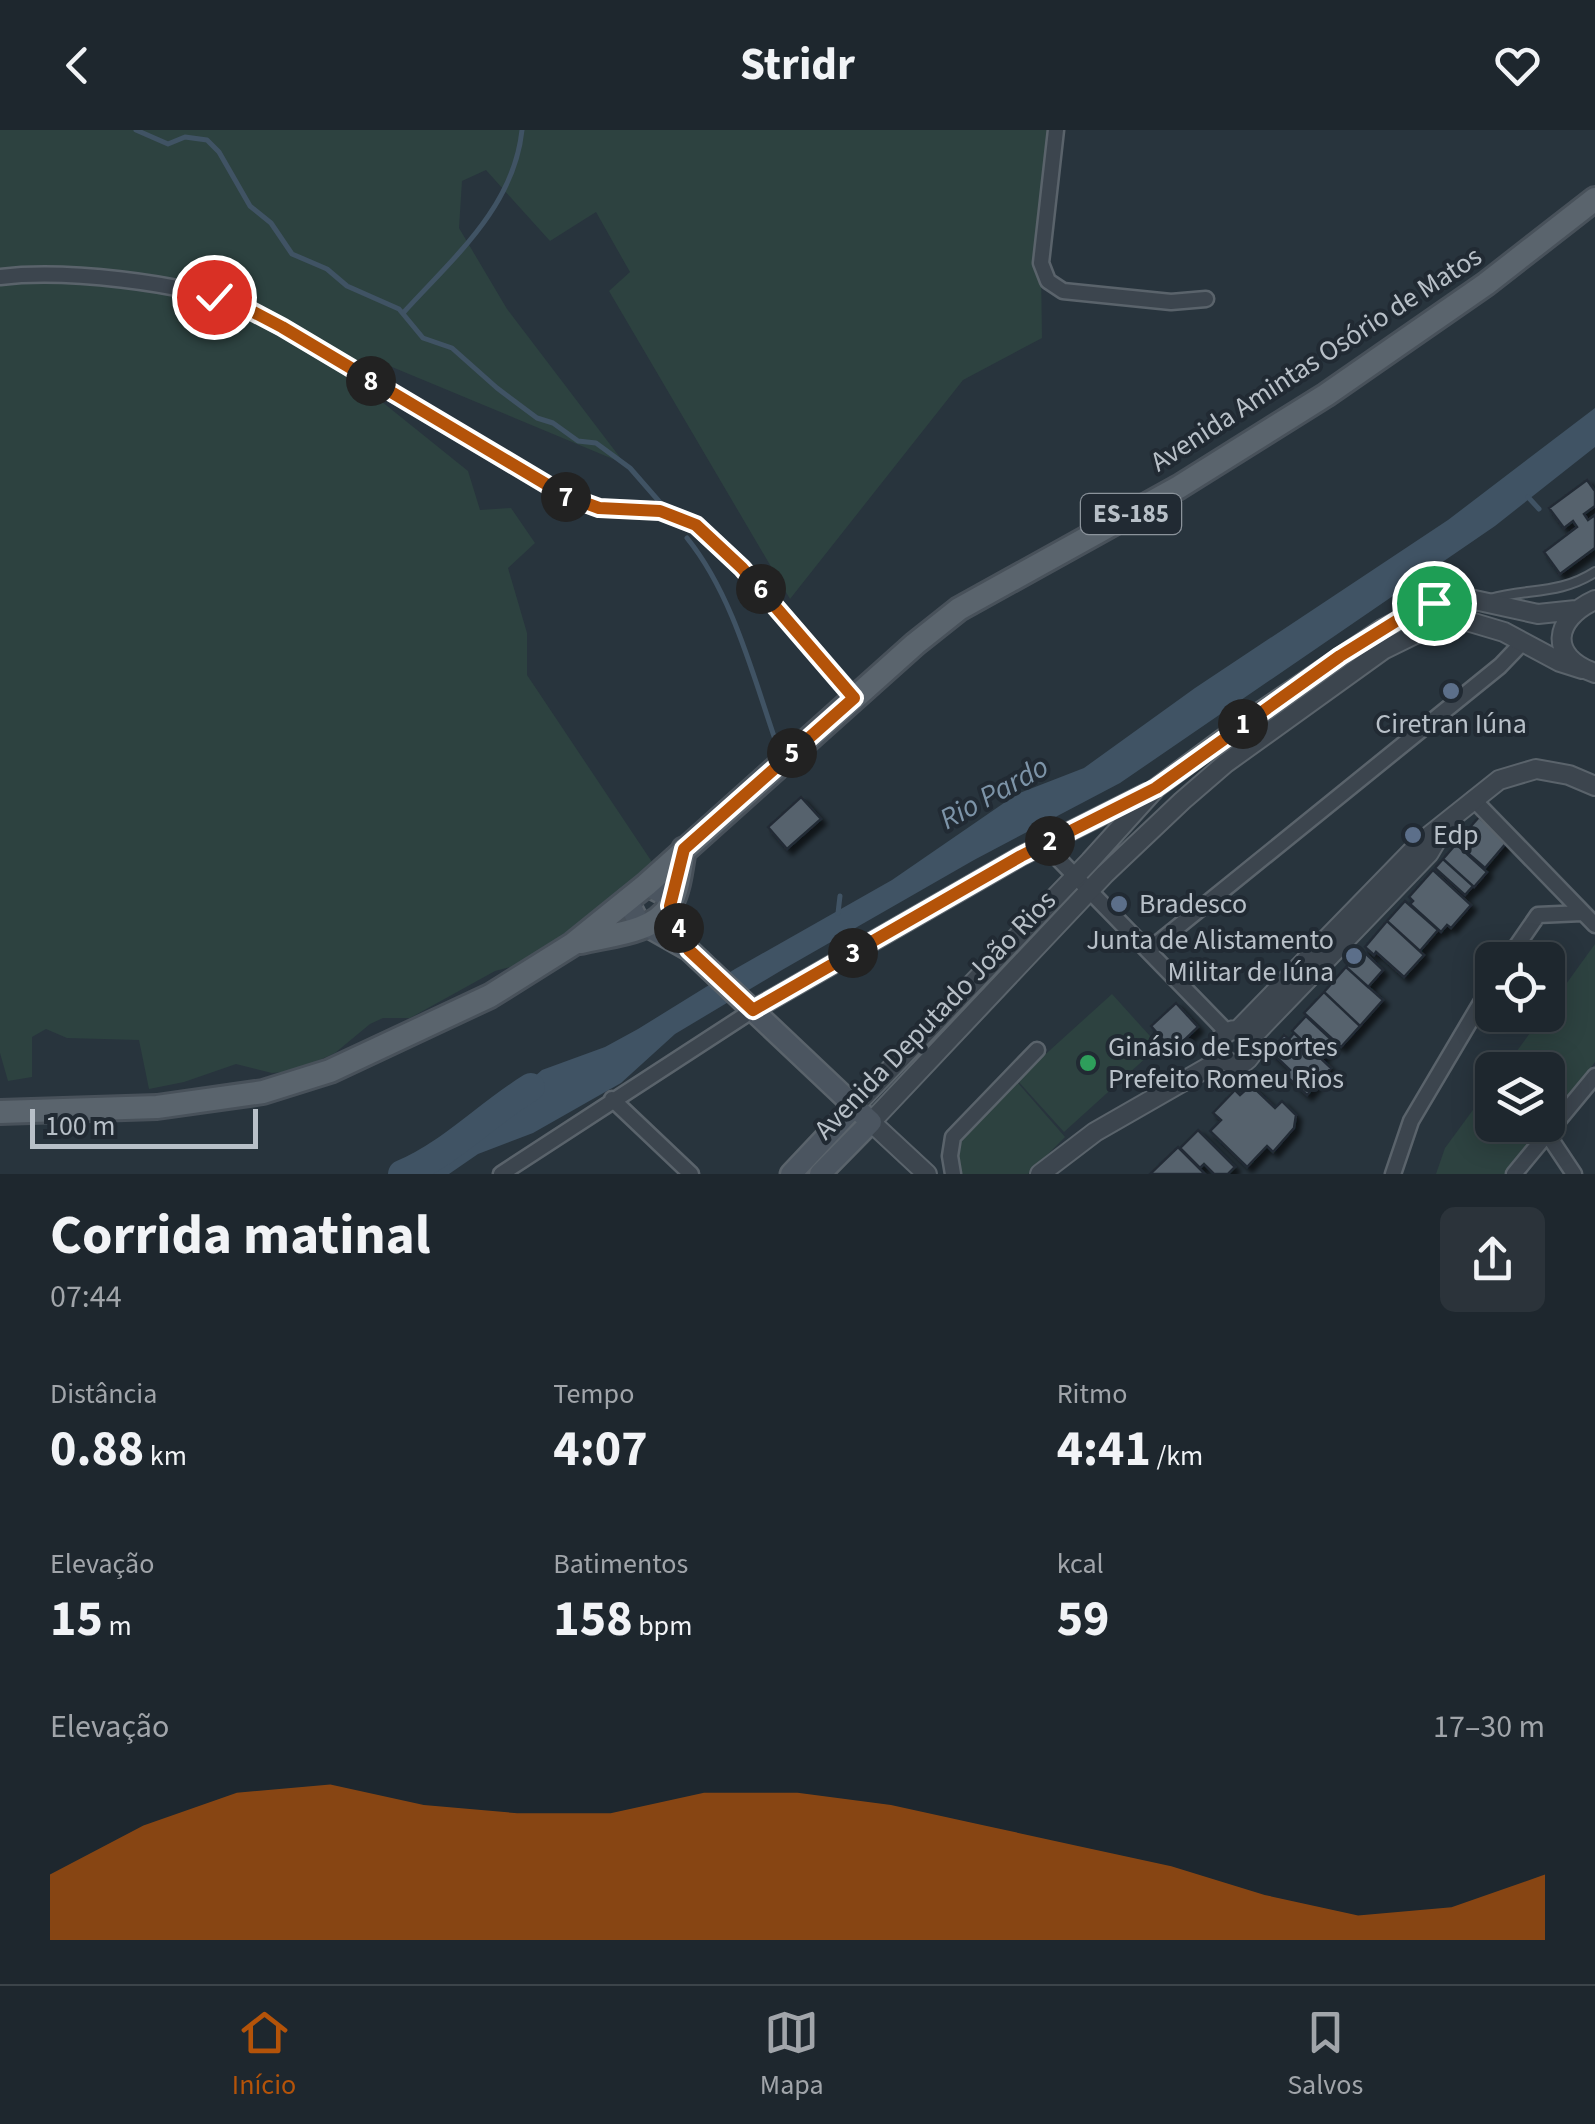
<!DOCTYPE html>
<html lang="pt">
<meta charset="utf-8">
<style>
:root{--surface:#1e272e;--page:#2b333a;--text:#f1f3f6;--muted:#a1a5aa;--line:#3c444a;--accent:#b45309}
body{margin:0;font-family:"Source Sans 3",sans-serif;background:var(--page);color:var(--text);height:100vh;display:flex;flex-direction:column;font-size:38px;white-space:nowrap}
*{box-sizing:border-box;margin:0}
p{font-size:32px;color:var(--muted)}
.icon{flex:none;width:55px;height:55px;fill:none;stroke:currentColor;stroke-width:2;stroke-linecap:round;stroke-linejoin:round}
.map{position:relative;height:1044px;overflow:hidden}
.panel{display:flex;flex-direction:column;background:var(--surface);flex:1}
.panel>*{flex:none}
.buttons{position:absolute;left:1475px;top:812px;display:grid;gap:20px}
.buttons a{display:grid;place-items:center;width:90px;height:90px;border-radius:15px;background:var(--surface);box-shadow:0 5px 25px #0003,0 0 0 2px var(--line);font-size:50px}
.scale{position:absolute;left:30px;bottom:25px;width:228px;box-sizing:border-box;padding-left:10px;border:5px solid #b8c0c8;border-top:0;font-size:28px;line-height:35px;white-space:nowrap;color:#b8c0c8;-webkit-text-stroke:8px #212a33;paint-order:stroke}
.pin{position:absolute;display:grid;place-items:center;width:85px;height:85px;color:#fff;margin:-42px;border:5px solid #fff;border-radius:50%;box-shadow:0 2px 10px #0007}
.km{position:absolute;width:50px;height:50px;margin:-25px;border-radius:50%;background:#222;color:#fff;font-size:28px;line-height:50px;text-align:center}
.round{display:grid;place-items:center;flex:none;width:105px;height:105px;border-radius:15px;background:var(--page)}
.head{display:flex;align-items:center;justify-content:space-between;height:170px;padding:0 50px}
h1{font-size:55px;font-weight:700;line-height:75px}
.figures{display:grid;grid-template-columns:repeat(3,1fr);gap:15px;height:170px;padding:10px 50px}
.figures div{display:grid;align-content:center}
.figures b{font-size:50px;font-weight:700}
.figures small{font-size:28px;font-weight:400}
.figures p{font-size:28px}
.chart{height:280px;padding:20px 50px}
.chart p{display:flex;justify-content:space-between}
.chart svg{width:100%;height:180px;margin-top:10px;fill:var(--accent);opacity:.7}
header{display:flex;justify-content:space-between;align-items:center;height:130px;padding:0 50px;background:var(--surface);font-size:45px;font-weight:700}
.menu{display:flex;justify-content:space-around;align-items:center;height:140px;border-top:2px solid var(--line);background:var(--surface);font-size:28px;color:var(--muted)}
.menu a{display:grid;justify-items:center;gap:5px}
.menu .on{color:var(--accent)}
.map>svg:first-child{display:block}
.green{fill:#2d4240}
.water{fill:#405364}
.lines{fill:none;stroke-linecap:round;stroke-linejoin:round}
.stream{stroke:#405364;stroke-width:5}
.river{stroke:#405364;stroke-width:28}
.building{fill:#56626d;stroke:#232c35;stroke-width:2.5;filter:url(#shadow)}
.service-casing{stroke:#5a636b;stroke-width:12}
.minor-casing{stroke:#5a636b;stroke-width:19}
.tertiary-casing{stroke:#5a636b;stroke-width:22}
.secondary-casing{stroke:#5a636b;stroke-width:25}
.primary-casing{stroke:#48515a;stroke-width:28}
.service{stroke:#3c454e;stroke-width:8}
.minor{stroke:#3c454e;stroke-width:14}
.tertiary{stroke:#3c454e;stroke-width:18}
.secondary{stroke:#4b5560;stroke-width:20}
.primary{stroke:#5a646d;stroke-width:22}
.route-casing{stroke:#fff;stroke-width:20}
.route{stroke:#b45309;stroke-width:12}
.service-dot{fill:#5c6f8a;stroke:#212a33;stroke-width:4}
.leisure-dot{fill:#2e9e5b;stroke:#212a33;stroke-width:4}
.labels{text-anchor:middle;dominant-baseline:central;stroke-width:8;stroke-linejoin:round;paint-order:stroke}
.shield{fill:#212a33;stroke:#8b939b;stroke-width:2.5}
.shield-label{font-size:25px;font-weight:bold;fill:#b8c0c8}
.street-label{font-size:28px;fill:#b8c0c8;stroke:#212a33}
.poi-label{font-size:28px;fill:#b8c0c8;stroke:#212a33;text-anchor:start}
.water-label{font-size:30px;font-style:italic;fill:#7d94a8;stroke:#212a33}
</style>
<header><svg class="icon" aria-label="back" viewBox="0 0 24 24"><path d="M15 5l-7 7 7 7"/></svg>Stridr<svg class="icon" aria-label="heart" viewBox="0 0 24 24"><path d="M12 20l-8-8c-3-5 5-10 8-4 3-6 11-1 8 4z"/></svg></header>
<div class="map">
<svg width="1595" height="1044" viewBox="0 0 1595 1044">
<defs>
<filter id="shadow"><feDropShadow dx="5" dy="5" stdDeviation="2.5" flood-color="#0009"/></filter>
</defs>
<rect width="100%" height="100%" fill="#28343d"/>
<path class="green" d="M0 0H1063L1041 139 1042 208 963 250 790 469 609 161 630 142 596 82 550 111 486 40 462 51 459 98 507 179 625 334 380 232 372 248 376 267 468 341 480 380 511 378 535 413 508 438 527 503V545L654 735 536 830 495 841 410 888H383L370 894 335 923 295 941 272 943 236 934 184 952 149 959 139 910 67 908 46 899 32 907V947L8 951 0 923Z
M1595 814V932L1511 1044H1436L1445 1018 1492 954V995H1548V940H1503L1543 885H1548V879Z
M1112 864 1159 916 1064 1002 1017 950Z
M1018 953 1065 1007 1028 1044H958C946 1005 993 977 1018 953Z"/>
<path class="water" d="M1595 278V317L1495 396 1120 653 974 730 782 840 675 904 621 953 533 1003 478 1024 449 1044H397L429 1029 490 986 542 940 605 917 638 899 735 839 892 750 1017 664 1084 638 1195 558 1448 390Z"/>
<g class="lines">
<path class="stream" d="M136 0 168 14 185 7 207 10 219 22 250 76 271 93 292 124 327 139 347 156 399 179 423 208 452 218 497 258 537 288 553 293 578 311 596 313 630 338 664 377
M404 182C453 128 514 77 522 0
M1528 367 1539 379
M687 408C733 465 753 546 777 615
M838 783 840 766"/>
<path class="river" d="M402 1044C450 1024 487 984 531 957"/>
</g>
<path class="building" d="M1587 350 1595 361V376L1584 384 1588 390 1595 385V418L1560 444 1544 422 1577 397 1573 391 1564 398 1549 378Z
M801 667 821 689 787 719 768 697Z
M1479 687 1507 712 1485 738 1456 713Z
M1456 714 1487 742 1474 757 1443 729Z
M1443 729 1473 756 1465 765 1435 738Z
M1433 740 1471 775 1451 798 1447 795 1441 802 1410 774 1413 771 1409 767Z
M1405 771 1438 800 1420 821 1387 791Z
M1387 791 1424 825 1404 847 1376 822 1374 825 1365 817Z
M1362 820 1383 840 1368 857 1346 837Z
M1346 837 1383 870 1360 896 1324 862Z
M1324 862 1360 896 1341 917 1304 883Z
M1176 873 1198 897 1173 921 1151 896Z
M1306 886 1335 913 1321 928 1292 901Z
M1294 903 1331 938 1307 965 1285 945 1290 940 1270 921 1284 905 1289 909Z
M1251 955 1275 978 1282 971 1296 985 1294 998 1273 1022 1267 1016 1247 1037 1210 1001 1221 990 1213 983 1235 960 1240 965Z
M1198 1000 1235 1037 1228 1044H1214L1204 1034 1200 1038 1180 1018Z
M1178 1017 1205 1044H1150Z"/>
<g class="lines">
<defs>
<path id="service" d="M1490 469C1528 458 1559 465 1595 442"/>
<path id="minor" d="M1056 0 1041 133 1048 151 1063 161 1171 172 1206 169
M0 147C63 139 181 152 240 176 254 181 268 190 282 197L565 366 599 378 660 381 696 395 742 438 855 568
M1473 669 1595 795
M1044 714 1227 902
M1148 821 1500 536 1523 512
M1507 830 1538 785 1582 783
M612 969 691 1044
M1546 1002 1574 1044
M501 1044 753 880
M953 1044 950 1026 953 1007 1037 920
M1393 1044 1411 991 1492 854
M1514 1044 1595 946"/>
<path id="tertiary" d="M1595 470C1553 489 1548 527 1595 543
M753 880 1021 726 1146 663
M1238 900 1420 713 1499 650 1536 639 1569 645 1595 656
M1219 917a17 17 0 1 1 34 0a17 17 0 1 1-34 0Z
M1251 908 1429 723 1442 701
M855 976 1090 731 1156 658 1249 589 1382 499 1434 473 1470 469 1538 484 1576 480
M927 1044 871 992 1105 744 1182 671 1226 633 1383 520 1440 492 1467 491 1504 502 1560 532 1582 539
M1040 1044 1095 1002 1224 928"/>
<path id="secondary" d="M646 755 665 765 689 820
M627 769 638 791 689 820 871 992 820 1044
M791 1044 855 976"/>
<path id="primary" d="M581 812C608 805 655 803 670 775 679 760 681 736 684 719
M0 982 157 977 263 962 330 941 490 866 573 814 646 755 915 514 959 479 1179 357 1326 265 1486 154 1595 69"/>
</defs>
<use href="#service" class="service-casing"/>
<use href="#minor" class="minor-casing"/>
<use href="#tertiary" class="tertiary-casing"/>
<use href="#secondary" class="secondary-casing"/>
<use href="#primary" class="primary-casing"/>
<use href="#service" class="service"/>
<use href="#minor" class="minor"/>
<use href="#tertiary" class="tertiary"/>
<use href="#secondary" class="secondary"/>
<use href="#primary" class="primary"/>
</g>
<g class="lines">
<defs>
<path id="route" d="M214 167 242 176 282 197 566 366 599 378 660 381 696 395 742 438 854 568 684 719 670 776 689 820 753 880 1021 726 1156 658 1340 526 1406 485 1434 473"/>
</defs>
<use href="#route" class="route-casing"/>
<use href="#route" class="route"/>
</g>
<g class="service-dot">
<circle cx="1451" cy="561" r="10"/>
<circle cx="1413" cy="705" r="10"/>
<circle cx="1119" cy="774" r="10"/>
<circle cx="1354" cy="826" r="10"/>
</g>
<circle class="leisure-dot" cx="1088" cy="933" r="10"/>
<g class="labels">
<rect class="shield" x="1081" y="364" width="100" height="40" rx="8"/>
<g class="shield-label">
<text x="1131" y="384">ES-185</text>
</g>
<g class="street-label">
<text transform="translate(1316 229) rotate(-33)">Avenida Amintas Osório de Matos</text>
<text transform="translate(935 885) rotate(-46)">Avenida Deputado João Rios</text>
</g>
<g class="poi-label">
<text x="1451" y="594" text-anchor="middle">Ciretran Iúna</text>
<text x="1433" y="705">Edp</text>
<text x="1139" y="774">Bradesco</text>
<text x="1334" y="810" text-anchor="end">Junta de Alistamento<tspan x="1334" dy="32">Militar de Iúna</tspan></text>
<text x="1108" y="917">Ginásio de Esportes<tspan x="1108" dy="32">Prefeito Romeu Rios</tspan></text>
</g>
<g class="water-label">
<text transform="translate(994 663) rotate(-29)">Rio Pardo</text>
</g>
</g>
</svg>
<div class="buttons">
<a><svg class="icon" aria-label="locate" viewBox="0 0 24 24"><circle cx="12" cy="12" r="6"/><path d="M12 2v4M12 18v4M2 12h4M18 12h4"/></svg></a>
<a><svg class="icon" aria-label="layers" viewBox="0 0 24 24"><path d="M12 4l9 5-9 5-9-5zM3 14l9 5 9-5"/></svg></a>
</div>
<div class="scale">100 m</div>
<div class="pin" style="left:1434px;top:473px;background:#1e9e55"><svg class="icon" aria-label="arrive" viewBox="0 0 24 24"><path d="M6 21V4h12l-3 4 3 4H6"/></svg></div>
<div class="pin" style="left:214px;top:167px;background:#d93025"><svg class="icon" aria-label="check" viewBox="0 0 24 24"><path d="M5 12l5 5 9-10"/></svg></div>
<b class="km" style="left:1243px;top:594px">1</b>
<b class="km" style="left:1050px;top:711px">2</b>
<b class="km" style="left:853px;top:823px">3</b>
<b class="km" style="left:679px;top:798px">4</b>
<b class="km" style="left:792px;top:623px">5</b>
<b class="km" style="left:761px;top:459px">6</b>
<b class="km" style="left:566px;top:367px">7</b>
<b class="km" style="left:371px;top:251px">8</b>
</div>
<section class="panel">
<div class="head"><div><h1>Corrida matinal</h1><p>07:44</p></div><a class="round"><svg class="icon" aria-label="share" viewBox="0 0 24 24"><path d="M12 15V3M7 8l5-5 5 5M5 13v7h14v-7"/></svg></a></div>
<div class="figures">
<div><p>Distância</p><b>0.88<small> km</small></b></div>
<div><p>Tempo</p><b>4:07</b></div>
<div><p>Ritmo</p><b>4:41<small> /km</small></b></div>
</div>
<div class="figures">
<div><p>Elevação</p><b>15<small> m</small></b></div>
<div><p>Batimentos</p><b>158<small> bpm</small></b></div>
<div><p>kcal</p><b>59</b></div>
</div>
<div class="chart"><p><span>Elevação</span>17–30 m</p>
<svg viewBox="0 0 160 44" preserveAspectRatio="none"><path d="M0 44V28L10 16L20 8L30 6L40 11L50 13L60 13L70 8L80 8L90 11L100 16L110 21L120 26L130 33L140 38L150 36L160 28V44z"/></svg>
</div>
</section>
<nav class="menu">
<a class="on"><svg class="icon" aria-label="home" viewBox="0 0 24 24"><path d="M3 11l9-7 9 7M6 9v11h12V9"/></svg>Início</a>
<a><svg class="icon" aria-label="map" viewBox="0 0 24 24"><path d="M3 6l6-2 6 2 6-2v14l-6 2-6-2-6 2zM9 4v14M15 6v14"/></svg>Mapa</a>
<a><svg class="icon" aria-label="saved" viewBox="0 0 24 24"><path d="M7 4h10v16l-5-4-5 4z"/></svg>Salvos</a>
</nav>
